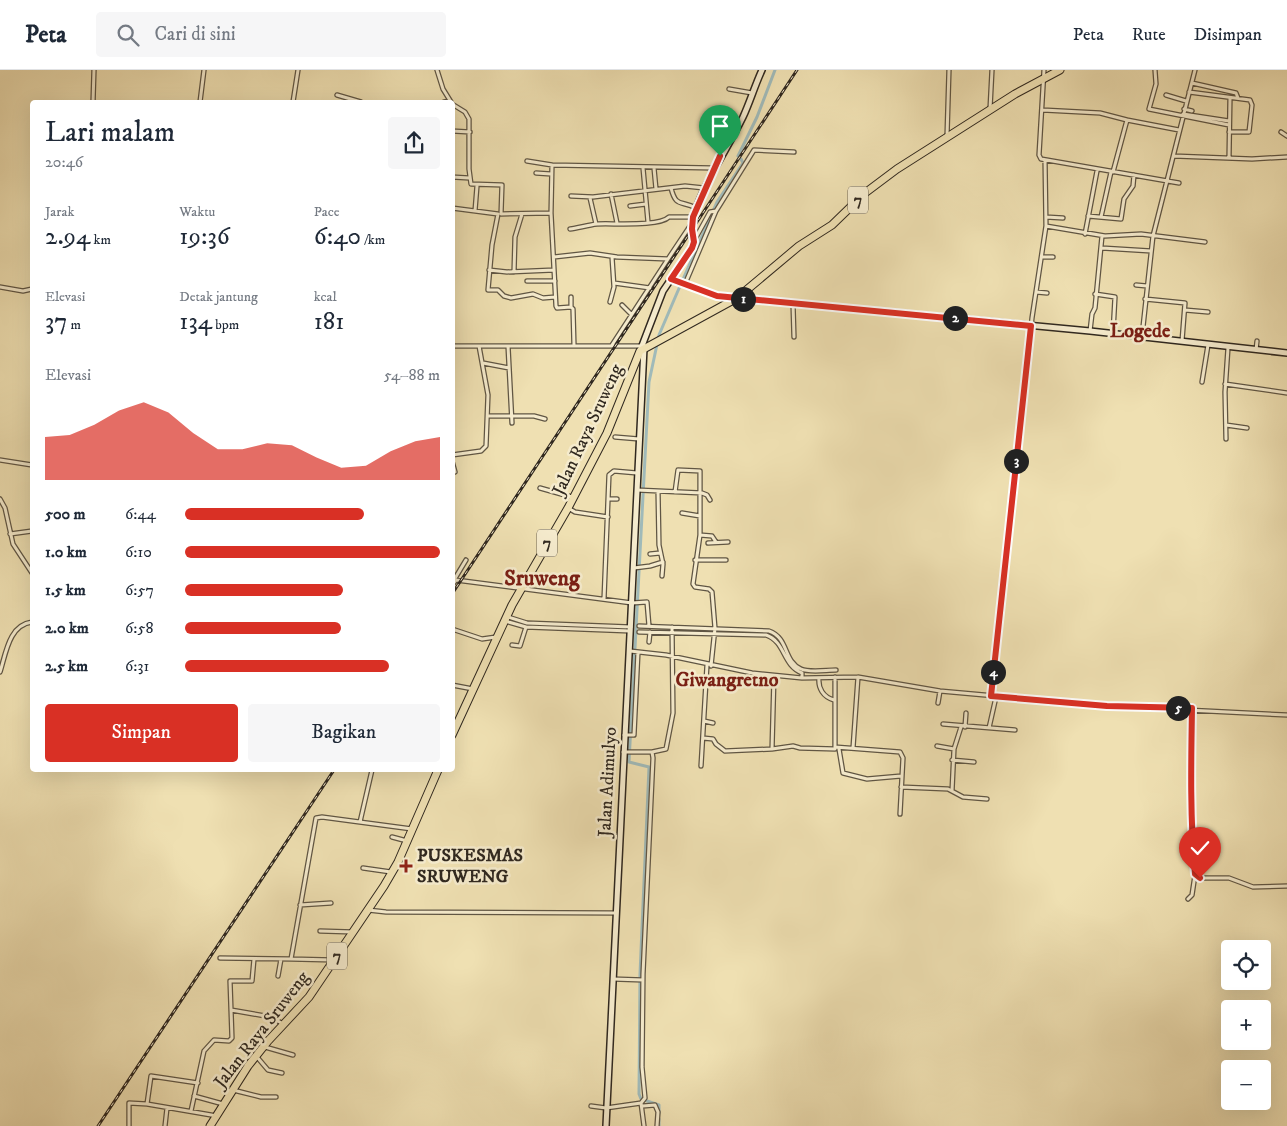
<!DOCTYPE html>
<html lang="id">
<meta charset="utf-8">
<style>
:root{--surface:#fff;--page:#f6f6f7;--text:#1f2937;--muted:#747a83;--line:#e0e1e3;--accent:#d93025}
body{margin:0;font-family:"IM FELL DW Pica",serif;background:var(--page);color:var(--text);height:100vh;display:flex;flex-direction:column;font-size:19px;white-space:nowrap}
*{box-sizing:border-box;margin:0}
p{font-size:16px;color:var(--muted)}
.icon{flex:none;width:28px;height:28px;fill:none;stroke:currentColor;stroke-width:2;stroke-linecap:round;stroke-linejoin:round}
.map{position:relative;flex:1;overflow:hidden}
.panel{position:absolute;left:30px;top:30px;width:425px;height:672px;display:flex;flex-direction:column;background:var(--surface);border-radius:5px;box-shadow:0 5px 20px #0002}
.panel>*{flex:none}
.controls{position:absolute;left:1221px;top:870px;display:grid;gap:10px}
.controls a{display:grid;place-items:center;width:50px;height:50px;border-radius:5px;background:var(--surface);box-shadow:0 5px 20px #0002;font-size:25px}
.pin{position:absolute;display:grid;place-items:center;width:42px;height:42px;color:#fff;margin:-51px -21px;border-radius:50% 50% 50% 0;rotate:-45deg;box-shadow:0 0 5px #0007}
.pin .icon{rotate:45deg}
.km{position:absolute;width:25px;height:25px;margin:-12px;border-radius:50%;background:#222;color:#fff;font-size:14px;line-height:25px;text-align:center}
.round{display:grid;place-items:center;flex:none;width:52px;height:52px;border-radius:5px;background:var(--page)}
.summary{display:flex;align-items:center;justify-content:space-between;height:85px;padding:0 15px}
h1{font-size:28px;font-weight:600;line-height:38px}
.stats{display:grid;grid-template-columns:repeat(3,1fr);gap:8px;height:85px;padding:5px 15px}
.stats div{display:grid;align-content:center}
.stats b{font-size:25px;font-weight:600}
.stats small{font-size:14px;font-weight:400}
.stats p{font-size:14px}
.chart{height:140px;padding:10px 15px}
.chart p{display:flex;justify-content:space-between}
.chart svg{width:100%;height:90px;margin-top:5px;fill:var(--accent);opacity:.7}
.primary-button{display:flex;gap:10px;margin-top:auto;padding:10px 15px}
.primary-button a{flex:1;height:58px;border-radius:5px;background:var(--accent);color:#fff;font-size:20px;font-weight:600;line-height:58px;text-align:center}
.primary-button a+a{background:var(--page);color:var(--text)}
ul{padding:0 15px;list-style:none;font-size:16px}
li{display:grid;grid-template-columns:80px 60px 1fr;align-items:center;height:38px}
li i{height:12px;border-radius:6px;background:var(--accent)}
header{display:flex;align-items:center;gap:30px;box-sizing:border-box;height:70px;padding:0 25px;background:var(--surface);border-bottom:1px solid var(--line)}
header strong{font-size:24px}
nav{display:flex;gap:28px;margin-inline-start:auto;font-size:18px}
.search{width:350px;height:45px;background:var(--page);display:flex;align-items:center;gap:12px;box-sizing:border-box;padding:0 18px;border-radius:5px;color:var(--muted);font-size:19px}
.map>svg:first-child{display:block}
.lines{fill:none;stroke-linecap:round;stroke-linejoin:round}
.canal{stroke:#a0bab9;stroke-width:3}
.street-casing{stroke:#605644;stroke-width:5.5}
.secondary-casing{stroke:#30281f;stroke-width:8}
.highway-casing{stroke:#30281f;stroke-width:9}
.street{stroke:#f5ebcd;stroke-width:3}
.secondary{stroke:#f5ebcd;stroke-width:5}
.highway{stroke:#efe0b2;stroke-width:7}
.rail-casing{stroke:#30281f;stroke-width:3}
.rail{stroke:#f5ebcd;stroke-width:1;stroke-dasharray:4;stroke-linecap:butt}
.route-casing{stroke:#fff;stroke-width:10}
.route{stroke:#d93025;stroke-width:6}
.poi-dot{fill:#8f2418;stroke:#f5ebcd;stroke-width:2}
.labels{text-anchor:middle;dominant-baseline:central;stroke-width:5;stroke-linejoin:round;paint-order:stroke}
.shield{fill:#f5ebcd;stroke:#6b6253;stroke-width:1}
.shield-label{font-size:16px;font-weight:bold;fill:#30281f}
.street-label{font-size:18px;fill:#30281f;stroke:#f5ebcd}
.poi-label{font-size:18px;font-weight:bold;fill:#30281f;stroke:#f5ebcd;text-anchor:start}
.quarter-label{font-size:20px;font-weight:bold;fill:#7a1f14;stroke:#f5ebcd}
.district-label{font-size:22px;font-weight:bold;fill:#7a1f14;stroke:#f5ebcd}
</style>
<header>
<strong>Peta</strong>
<div class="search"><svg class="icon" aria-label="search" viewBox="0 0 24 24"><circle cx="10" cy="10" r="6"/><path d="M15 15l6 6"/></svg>Cari di sini</div>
<nav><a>Peta</a><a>Rute</a><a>Disimpan</a></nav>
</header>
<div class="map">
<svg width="1287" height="1056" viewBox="0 0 1287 1056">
<rect width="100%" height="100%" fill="#efe0b2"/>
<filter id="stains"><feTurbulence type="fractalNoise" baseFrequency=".004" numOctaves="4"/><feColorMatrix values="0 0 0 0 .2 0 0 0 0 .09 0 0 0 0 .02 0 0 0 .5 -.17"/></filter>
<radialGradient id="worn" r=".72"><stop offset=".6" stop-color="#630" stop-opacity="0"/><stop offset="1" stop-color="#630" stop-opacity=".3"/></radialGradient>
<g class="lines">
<path class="canal" d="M738 86 757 47 775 0
M659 1043V1035L641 1029 639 1024 640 904 649 697 629 692 649 312 659 265 677 223 717 132 743 93 741 89
M659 1056V1049"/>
<defs>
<path id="street" d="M437 0 443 19 451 32
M1044 0 1039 85 1041 89 1179 113
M1155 0 1156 14 1149 39 1229 55
M1192 13 1236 23 1238 28
M729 19 752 23
M1189 22 1250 30 1252 35 1249 62H1229
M337 25 361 32
M1166 25 1186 31
M93 32 94 0
M200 32 204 0
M293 32 298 0
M444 32 450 31
M452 34 465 42 469 49V99L471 114 502 115 501 144 551 143
M990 39 992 0
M1184 39 1192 41
M1043 40 1100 43 1127 50 1113 102
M1183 44 1229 51
M1127 50 1179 60
M452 61 470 62
M1281 62 1287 66
M947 66 949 0
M1174 86 1252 89 1287 87
M1229 87 1230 28
M527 91 552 95
M643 98 648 152
M654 98 656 119
M536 103 551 104
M452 107 469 108
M671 118C676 138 681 130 696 138
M611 124 617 153
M571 126 593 127 685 116 704 118
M590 128 596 154
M630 136 646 134
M452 138 498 144
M475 141 477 116
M498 144 492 175 488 220H498L504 226 511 228 533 224 543 228 555 227
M1088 146 1121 149 1124 129 1133 116 1134 105
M1046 147 1063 148
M1101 147 1111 102
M1046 156 1105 166 1141 164 1205 172
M570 159C578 158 588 155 597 154 613 153 659 157 669 147H693
M1085 164 1097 101
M694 171 710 142 716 141 754 80 794 82
M1102 178 1151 181
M554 187 590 183 617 187 668 189 692 153
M1042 187H1053
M489 200 507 202 554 200
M514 202 515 167 522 144
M527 211H555
M614 213 650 218
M685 214 716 141
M1136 215 1147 216
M0 217 23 221 32 219
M1036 222 1047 223
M1095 224 1115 227 1113 263
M571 227V237
M1145 229 1185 233 1182 271
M610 232 614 217 612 187
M793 234 794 267
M622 235 631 244
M1185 240 1208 242
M1090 261 1092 244 1095 238 1102 166
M1142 266 1153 166 1195 0
M574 275 573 239 571 237 557 238 556 236 551 143 552 95 713 98
M612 275 668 189
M452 276H641
M508 276 512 353
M1256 280 1257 271
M483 293 509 298
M1202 312 1208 275
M1225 314 1287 323
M489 346H534L545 349
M1226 355 1247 358
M615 367 639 369
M1226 369 1225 322 1228 278
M452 385 481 381 486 376 488 325 479 276
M0 390 32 395
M452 391 455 402
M540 418 572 427
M637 420 702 423 707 425 710 430
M658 421 659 475 663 494 662 506
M675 422 678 400 700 401V465L693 514 695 517 709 519 712 522 715 558 711 596
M0 429 5 438 13 474 32 503
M608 429H617
M568 438 575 442 608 447
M682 443 700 446
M10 464 32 461
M700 465 712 466 716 472
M708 473 728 472
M650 484 660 483
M695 490H726
M634 498 650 496 663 492
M454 510 466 490
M452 515 456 510 632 533 647 532 649 556
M604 529 609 405 614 401 637 403
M508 547 527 553 631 557
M505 551 526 557 630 561
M639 556 769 561C789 568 783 591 801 599 810 603 826 600 836 600
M452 559 482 569 496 567
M639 562 766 565C786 572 782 595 802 603V608
M649 572 650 562
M512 575 520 576 526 557
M630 581 666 585 752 603 802 608 858 607 940 621 1107 636 1287 645
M0 602C6 583 9 555 32 552
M774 606 772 679 793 676 800 678 835 679
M835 607V677L900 682 903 688 900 744
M819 608C818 618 823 627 834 630
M452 615 473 619
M991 627 1032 248 1046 156 1045 90
M938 633 940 621
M1192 638 1191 689 1195 804 1200 808H1229L1253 817 1287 816
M704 651 713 653
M943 654 1015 660
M965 657 966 643
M989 658 996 627
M624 665H634L638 582
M703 668 713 669 716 674 725 681 772 679
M937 676 954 679
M853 678 858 607
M839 679 843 703 867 709 901 706
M623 682H652L653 688 643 904 642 997 645 1028 641 1033 644 1056
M652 682 666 679 673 643 672 557
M952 690 974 692
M701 696 707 595
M901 717 948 719 963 727 987 729
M952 721 954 679 961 657
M360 752 372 700
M392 767 407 771
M363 798 391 802
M1188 829 1192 825 1195 805
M300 835 331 833
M368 840 386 842 615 843
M320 861 353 862
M220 888 291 889
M333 890 291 889 316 748 322 747 412 759
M278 906 281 889
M613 909 643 910
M231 940 271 947 283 954
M265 977 293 985
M257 987 268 1000 282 1003
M198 1013 151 1006 147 1034 217 1046
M233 1020 261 1027H276
M194 1026 223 1034
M591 1036 606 1038 641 1033
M643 1036 655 1035 658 1042 657 1056
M191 1041 204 981 214 970 229 971 232 968 230 911H252L254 889
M129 1056V1033L147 1034
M165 1056 167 1038"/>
<path id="secondary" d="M671 209 717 226 1090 261 1287 283
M640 281 663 221 692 178C696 166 690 156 694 144 706 109 727 80 743 47 750 32 755 15 762 0
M606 1056 644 278"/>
<path id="highway" d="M452 665 512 535 568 438 607 363 640 281 737 228 799 176 832 155 865 123 897 99 1015 24 1060 0
M210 1056 248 996 268 971 309 927 384 816 398 792 438 700"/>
</defs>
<use href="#street" class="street-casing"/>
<use href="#secondary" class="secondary-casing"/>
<use href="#highway" class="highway-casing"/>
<use href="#street" class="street"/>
<use href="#secondary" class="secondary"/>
<use href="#highway" class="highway"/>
<defs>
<path id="rail" d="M452 524 797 0
M98 1056 334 700"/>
</defs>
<use href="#rail" class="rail-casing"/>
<use href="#rail" class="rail"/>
</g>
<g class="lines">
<defs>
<path id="route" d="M720 86 693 147 692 159 694 172 692 178 671 209 717 226 1031 256 991 626 1107 636 1192 638C1191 694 1190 749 1195 804L1200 808"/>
</defs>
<use href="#route" class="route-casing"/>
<use href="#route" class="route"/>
</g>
<path class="poi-dot" d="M403.5 788.5h5v5h5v5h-5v5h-5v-5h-5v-5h5z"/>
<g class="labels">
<g class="shield">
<rect x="848" y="116.5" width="20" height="27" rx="4"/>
<rect x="537" y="459.5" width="20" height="27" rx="4"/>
<rect x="327" y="872.5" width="20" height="27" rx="4"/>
</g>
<g class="shield-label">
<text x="858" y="130">7</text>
<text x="547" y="473">7</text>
<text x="337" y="886">7</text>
</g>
<g class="street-label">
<text transform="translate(588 360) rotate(-65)">Jalan Raya Sruweng</text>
<text transform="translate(608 712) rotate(-87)">Jalan Adimulyo</text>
<text transform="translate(262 960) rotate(-52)">Jalan Raya Sruweng</text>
</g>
<g class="poi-label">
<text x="417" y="786">PUSKESMAS<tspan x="417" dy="21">SRUWENG</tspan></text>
</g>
<g class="quarter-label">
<text x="1140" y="261">Logede</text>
<text x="727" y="610">Giwangretno</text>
</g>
<g class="district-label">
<text x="542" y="508">Sruweng</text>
</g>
</g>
<rect width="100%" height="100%" filter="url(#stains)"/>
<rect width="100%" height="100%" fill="url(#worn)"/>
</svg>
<div class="controls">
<a><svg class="icon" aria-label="locate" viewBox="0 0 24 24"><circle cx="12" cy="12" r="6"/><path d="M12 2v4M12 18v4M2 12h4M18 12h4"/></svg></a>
<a>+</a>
<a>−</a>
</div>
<div class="pin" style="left:720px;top:86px;background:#1e9e55"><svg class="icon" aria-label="arrive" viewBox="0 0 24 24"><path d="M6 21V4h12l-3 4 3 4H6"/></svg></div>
<div class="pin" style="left:1200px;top:808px;background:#d93025"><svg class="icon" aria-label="check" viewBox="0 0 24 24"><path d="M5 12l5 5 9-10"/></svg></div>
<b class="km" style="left:743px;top:229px">1</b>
<b class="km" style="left:955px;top:248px">2</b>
<b class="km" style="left:1016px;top:391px">3</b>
<b class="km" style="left:993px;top:602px">4</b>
<b class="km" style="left:1178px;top:638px">5</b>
<section class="panel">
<div class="summary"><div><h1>Lari malam</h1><p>20:46</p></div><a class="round"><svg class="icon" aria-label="share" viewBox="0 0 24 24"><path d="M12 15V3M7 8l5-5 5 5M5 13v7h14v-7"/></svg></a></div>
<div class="stats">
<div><p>Jarak</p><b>2.94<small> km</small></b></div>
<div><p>Waktu</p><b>19:36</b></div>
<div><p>Pace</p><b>6:40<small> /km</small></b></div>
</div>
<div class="stats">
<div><p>Elevasi</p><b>37<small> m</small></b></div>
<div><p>Detak jantung</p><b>134<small> bpm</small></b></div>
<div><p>kcal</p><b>181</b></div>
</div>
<div class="chart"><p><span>Elevasi</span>54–88 m</p>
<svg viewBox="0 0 160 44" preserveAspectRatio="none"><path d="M0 44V23L10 22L20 17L30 10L40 6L50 11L60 21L70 29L80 29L90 26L100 27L110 33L120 38L130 37L140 30L150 25L160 23V44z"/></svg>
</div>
<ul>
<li><b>500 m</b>6:44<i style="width:70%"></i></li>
<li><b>1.0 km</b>6:10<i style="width:100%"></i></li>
<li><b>1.5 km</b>6:57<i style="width:62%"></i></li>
<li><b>2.0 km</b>6:58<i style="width:61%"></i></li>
<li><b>2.5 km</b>6:31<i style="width:80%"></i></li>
</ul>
<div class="primary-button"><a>Simpan</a><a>Bagikan</a></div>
</section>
</div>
